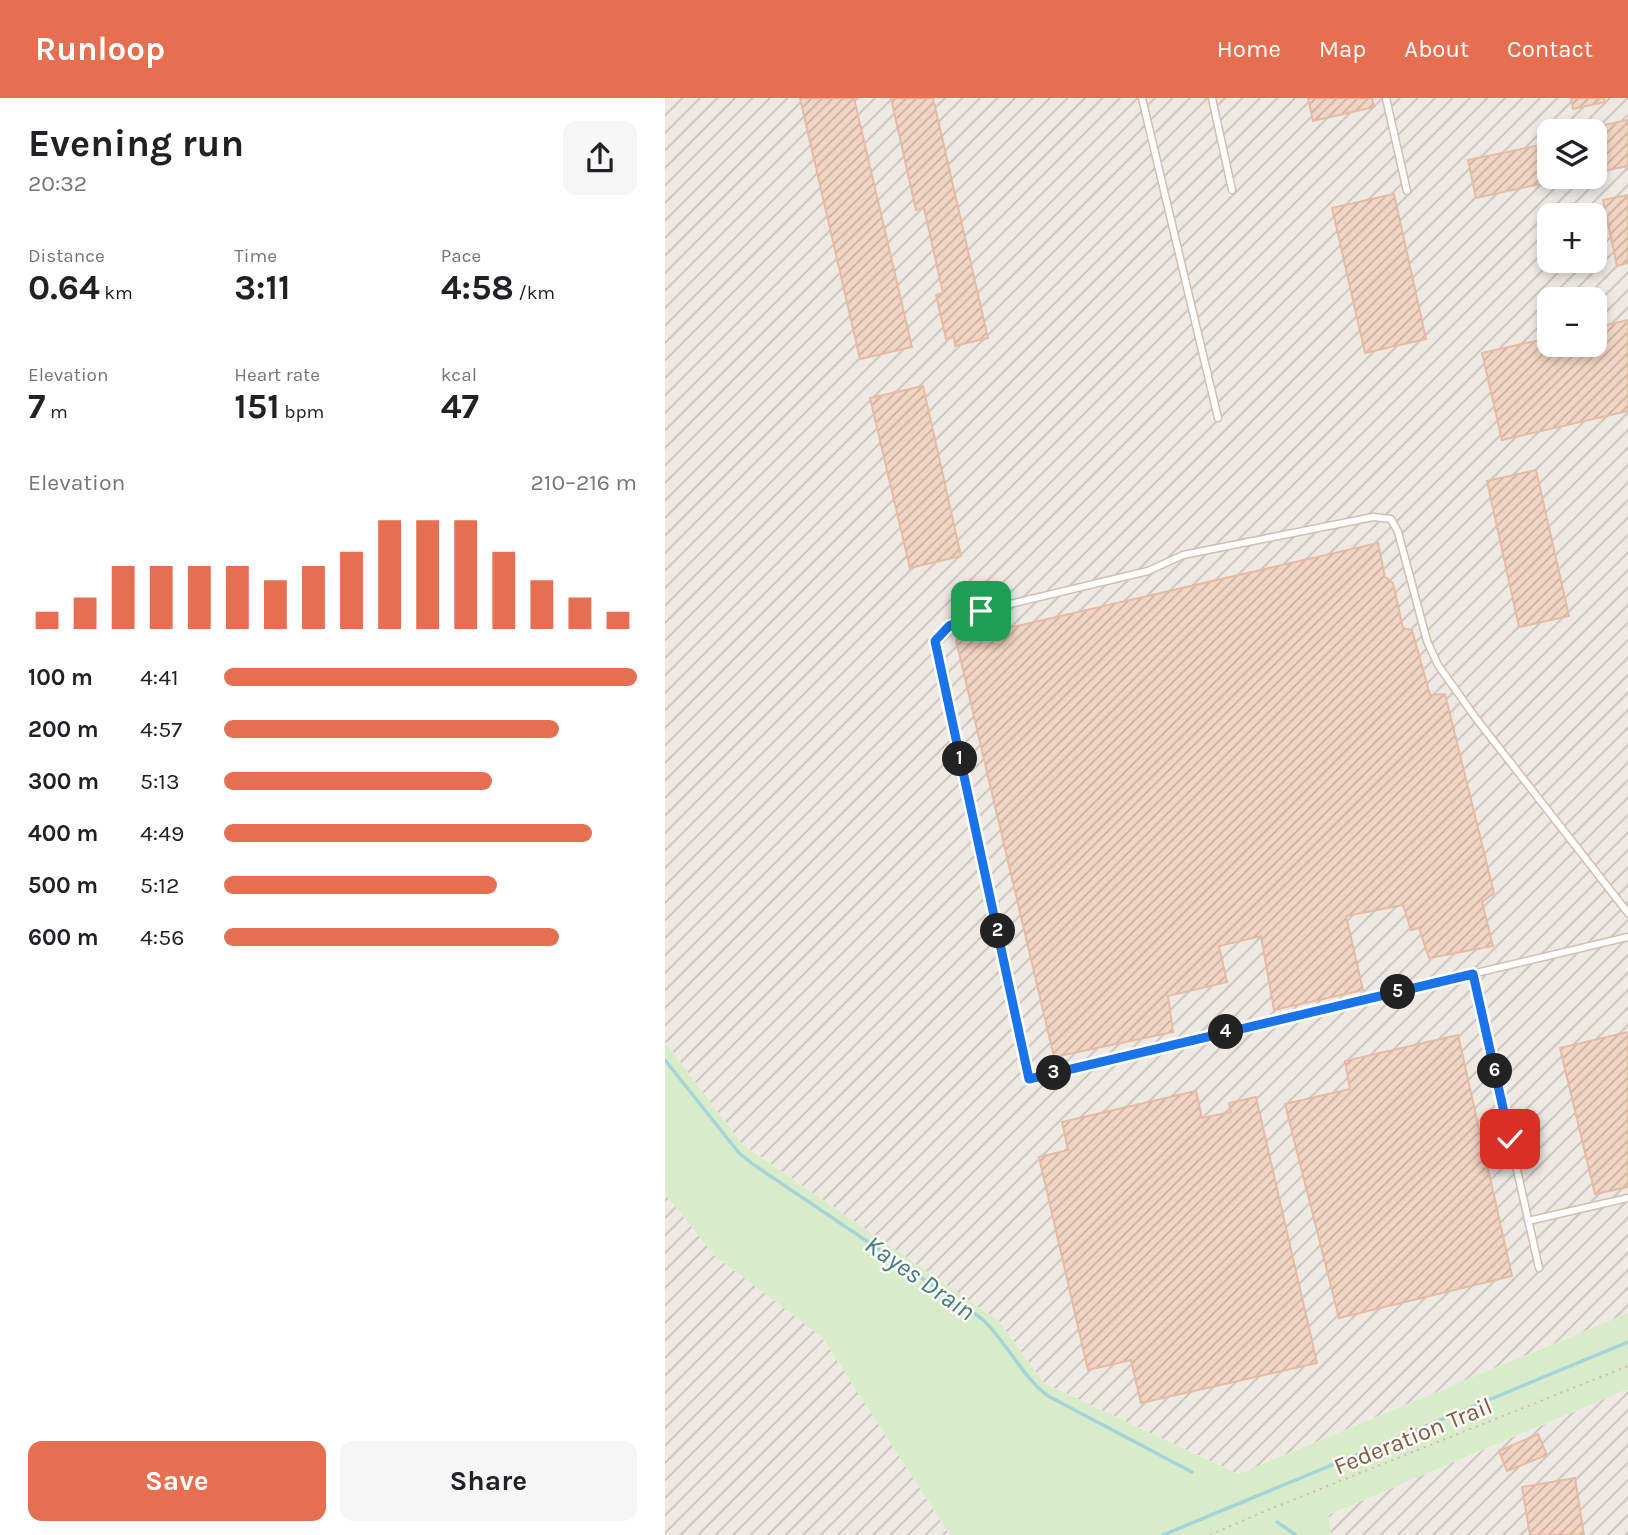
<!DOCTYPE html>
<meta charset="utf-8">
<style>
:root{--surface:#fff;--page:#f6f6f6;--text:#202124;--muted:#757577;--accent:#e76f51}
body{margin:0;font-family:Karla,sans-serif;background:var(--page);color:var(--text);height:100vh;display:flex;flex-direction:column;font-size:26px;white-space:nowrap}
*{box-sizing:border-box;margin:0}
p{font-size:23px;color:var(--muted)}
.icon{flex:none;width:38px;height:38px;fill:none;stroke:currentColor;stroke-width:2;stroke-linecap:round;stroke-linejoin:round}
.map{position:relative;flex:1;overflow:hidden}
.panel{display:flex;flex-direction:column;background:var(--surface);width:665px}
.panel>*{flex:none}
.controls{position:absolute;left:872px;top:21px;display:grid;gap:14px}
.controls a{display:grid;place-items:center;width:70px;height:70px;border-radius:14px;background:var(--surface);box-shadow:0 4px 10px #0003;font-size:35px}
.pin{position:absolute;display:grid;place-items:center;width:60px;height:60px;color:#fff;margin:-30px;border-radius:14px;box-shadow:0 4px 10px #0006}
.km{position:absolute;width:35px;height:35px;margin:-18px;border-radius:50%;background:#222;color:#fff;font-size:19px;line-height:35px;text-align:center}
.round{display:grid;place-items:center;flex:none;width:74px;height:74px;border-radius:14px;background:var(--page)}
.summary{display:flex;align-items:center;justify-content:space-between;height:119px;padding:0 28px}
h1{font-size:38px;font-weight:700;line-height:52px}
.stats{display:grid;grid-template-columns:repeat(3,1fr);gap:10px;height:119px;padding:7px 28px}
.stats div{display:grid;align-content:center}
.stats b{font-size:35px;font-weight:700}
.stats small{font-size:19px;font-weight:400}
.stats p{font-size:19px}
.chart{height:196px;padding:14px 28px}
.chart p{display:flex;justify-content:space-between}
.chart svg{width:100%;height:126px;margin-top:7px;stroke:var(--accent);stroke-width:6}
.primary-button{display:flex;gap:14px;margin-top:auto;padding:14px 28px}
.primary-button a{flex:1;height:80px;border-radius:14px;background:var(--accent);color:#fff;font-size:28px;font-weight:700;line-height:80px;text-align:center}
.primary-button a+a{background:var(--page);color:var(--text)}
ul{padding:0 28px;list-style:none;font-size:23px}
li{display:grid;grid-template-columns:112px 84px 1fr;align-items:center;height:52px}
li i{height:18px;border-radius:9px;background:var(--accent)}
header{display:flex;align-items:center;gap:42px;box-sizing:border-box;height:98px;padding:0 35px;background:var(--accent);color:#fff}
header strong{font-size:33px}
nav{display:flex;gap:38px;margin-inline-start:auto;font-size:24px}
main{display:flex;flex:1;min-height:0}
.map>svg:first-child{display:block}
.industrial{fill:url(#industrial-furrows);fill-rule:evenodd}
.park{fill:#d8ecc9}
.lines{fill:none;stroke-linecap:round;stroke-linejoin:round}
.stream{stroke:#a5d3da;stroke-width:3.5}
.building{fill:url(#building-hatch);stroke:#e6bba3;stroke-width:2}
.service-casing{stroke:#d1beb0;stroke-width:9}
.path{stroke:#d9b8a5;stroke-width:2;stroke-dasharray:2 5;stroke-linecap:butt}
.service{stroke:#fff;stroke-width:6}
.route-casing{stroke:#fff;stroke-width:14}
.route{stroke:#1a73e8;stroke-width:9}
.labels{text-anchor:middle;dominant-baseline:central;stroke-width:5;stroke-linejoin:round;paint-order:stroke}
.street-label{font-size:24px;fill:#7a5c4d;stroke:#fffaf3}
.water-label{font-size:26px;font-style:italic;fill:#437c86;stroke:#fffaf3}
</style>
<header>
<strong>Runloop</strong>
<nav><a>Home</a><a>Map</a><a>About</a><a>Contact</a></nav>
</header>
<main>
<section class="panel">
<div class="summary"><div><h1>Evening run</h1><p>20:32</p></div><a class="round"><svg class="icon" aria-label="share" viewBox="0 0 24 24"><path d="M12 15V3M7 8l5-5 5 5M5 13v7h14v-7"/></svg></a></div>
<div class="stats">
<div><p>Distance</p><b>0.64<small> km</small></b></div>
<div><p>Time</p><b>3:11</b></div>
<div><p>Pace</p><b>4:58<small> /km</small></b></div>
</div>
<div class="stats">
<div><p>Elevation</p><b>7<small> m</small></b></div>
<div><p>Heart rate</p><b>151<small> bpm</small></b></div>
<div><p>kcal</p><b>47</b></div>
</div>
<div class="chart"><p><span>Elevation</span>210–216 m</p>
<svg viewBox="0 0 160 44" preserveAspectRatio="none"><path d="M5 44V38M15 44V33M25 44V22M35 44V22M45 44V22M55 44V22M65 44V27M75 44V22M85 44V17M95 44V6M105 44V6M115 44V6M125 44V17M135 44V27M145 44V33M155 44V38"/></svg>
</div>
<ul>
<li><b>100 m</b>4:41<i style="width:100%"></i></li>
<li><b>200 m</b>4:57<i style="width:81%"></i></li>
<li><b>300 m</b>5:13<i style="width:65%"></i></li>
<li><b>400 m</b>4:49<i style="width:89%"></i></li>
<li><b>500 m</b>5:12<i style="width:66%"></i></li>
<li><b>600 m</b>4:56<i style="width:81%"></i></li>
</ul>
<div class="primary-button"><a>Save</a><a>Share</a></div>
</section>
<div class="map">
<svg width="963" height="1437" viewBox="0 0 963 1437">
<defs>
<pattern id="industrial-furrows" width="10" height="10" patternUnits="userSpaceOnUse" patternTransform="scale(1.75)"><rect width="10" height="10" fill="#efe9e4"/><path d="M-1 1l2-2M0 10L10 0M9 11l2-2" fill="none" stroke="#c7c0bb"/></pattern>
<pattern id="building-hatch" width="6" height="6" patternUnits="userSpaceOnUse" patternTransform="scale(1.75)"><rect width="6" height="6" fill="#f3d5c3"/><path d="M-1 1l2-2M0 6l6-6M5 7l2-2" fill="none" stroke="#cab0a1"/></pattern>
</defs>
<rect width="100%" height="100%" fill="#fdf6ec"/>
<path class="industrial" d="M0 0H963V1215L573 1376 379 1285 334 1223 77 1046 0 944ZM884 33H929V79H884ZM884 117H929V163H884ZM884 201H929V247H884Z
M0 1096 50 1158 157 1239 285 1437H0Z
M963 1291V1437H670L666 1434 663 1417Z"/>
<path class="park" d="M0 944 77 1046 334 1223 379 1285 573 1376 963 1215V1291L663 1417 666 1434 670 1437H285L157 1239 50 1158 0 1096Z"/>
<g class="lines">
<path class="stream" d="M0 962 74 1055 89 1067 316 1220C342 1243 355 1277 383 1298L527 1374
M612 1424 631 1437
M498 1437 963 1244"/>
</g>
<path class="building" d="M135 0H189L247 249 195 261Z
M226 0H268L323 240 290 248 289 239 281 241 271 197 278 195 259 110 251 112Z
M643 0H707L709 9 648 23Z
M906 0H939L940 4 908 11Z
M963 22V68L929 75V29Z
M884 39V84L811 100 803 62 875 47 874 41Z
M729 96 761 241 700 255 667 110Z
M963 97V165L952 168 938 102Z
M963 222V313L837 342 817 255 884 240V247H929V230Z
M258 288 296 458 245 470 205 300Z
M871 372 904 518 854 529 822 383Z
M713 445 720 479 728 485 738 530 747 532 765 597 780 596 829 795 817 804 828 848 764 860 754 830 746 832 738 807 681 818 698 892 609 912 596 838 554 848 562 884 503 898 508 934 389 959 291 542Z
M963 934V1089L930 1096 895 950Z
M793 937 847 1178 674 1220 620 1006 685 991 680 963Z
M531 993 537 1020 566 1014 564 1005 591 999 652 1265 476 1305 466 1262 423 1272 374 1059 403 1052 397 1024Z
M873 1336 882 1357 842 1373 834 1353Z
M910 1380 919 1437H865L857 1389Z"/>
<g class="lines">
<defs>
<path id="service" d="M477 0 553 320
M547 0 567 92
M721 0 742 93
M963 815 810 619 773 567 762 543 733 434 726 421 708 419 518 457 483 473 316 513 284 528 270 543 364 981 963 839
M808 876 874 1170
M863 1123 963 1100"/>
</defs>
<use href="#service" class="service-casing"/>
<path class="path" d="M545 1437 600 1413 963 1268"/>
<use href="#service" class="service"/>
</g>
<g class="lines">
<defs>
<path id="route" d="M316 513 284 528 270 543 364 981 808 876 845 1041"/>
</defs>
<use href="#route" class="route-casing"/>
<use href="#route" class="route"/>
</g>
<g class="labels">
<g class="street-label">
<text transform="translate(748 1338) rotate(-22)">Federation Trail</text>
</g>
<g class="water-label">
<text transform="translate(255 1180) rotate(35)">Kayes Drain</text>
</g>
</g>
</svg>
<div class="controls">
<a><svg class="icon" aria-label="layers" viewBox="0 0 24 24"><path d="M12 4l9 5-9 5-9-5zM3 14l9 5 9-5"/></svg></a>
<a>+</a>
<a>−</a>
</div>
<div class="pin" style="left:316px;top:513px;background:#1e9e55"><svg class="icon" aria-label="arrive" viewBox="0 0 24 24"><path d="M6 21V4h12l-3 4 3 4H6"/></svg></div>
<div class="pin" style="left:845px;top:1041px;background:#d93025"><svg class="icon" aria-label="check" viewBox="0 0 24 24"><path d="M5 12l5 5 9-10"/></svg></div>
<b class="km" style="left:295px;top:661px">1</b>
<b class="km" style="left:333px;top:833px">2</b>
<b class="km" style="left:389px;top:975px">3</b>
<b class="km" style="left:561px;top:934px">4</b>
<b class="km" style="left:733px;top:894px">5</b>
<b class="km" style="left:830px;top:973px">6</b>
</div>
</main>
